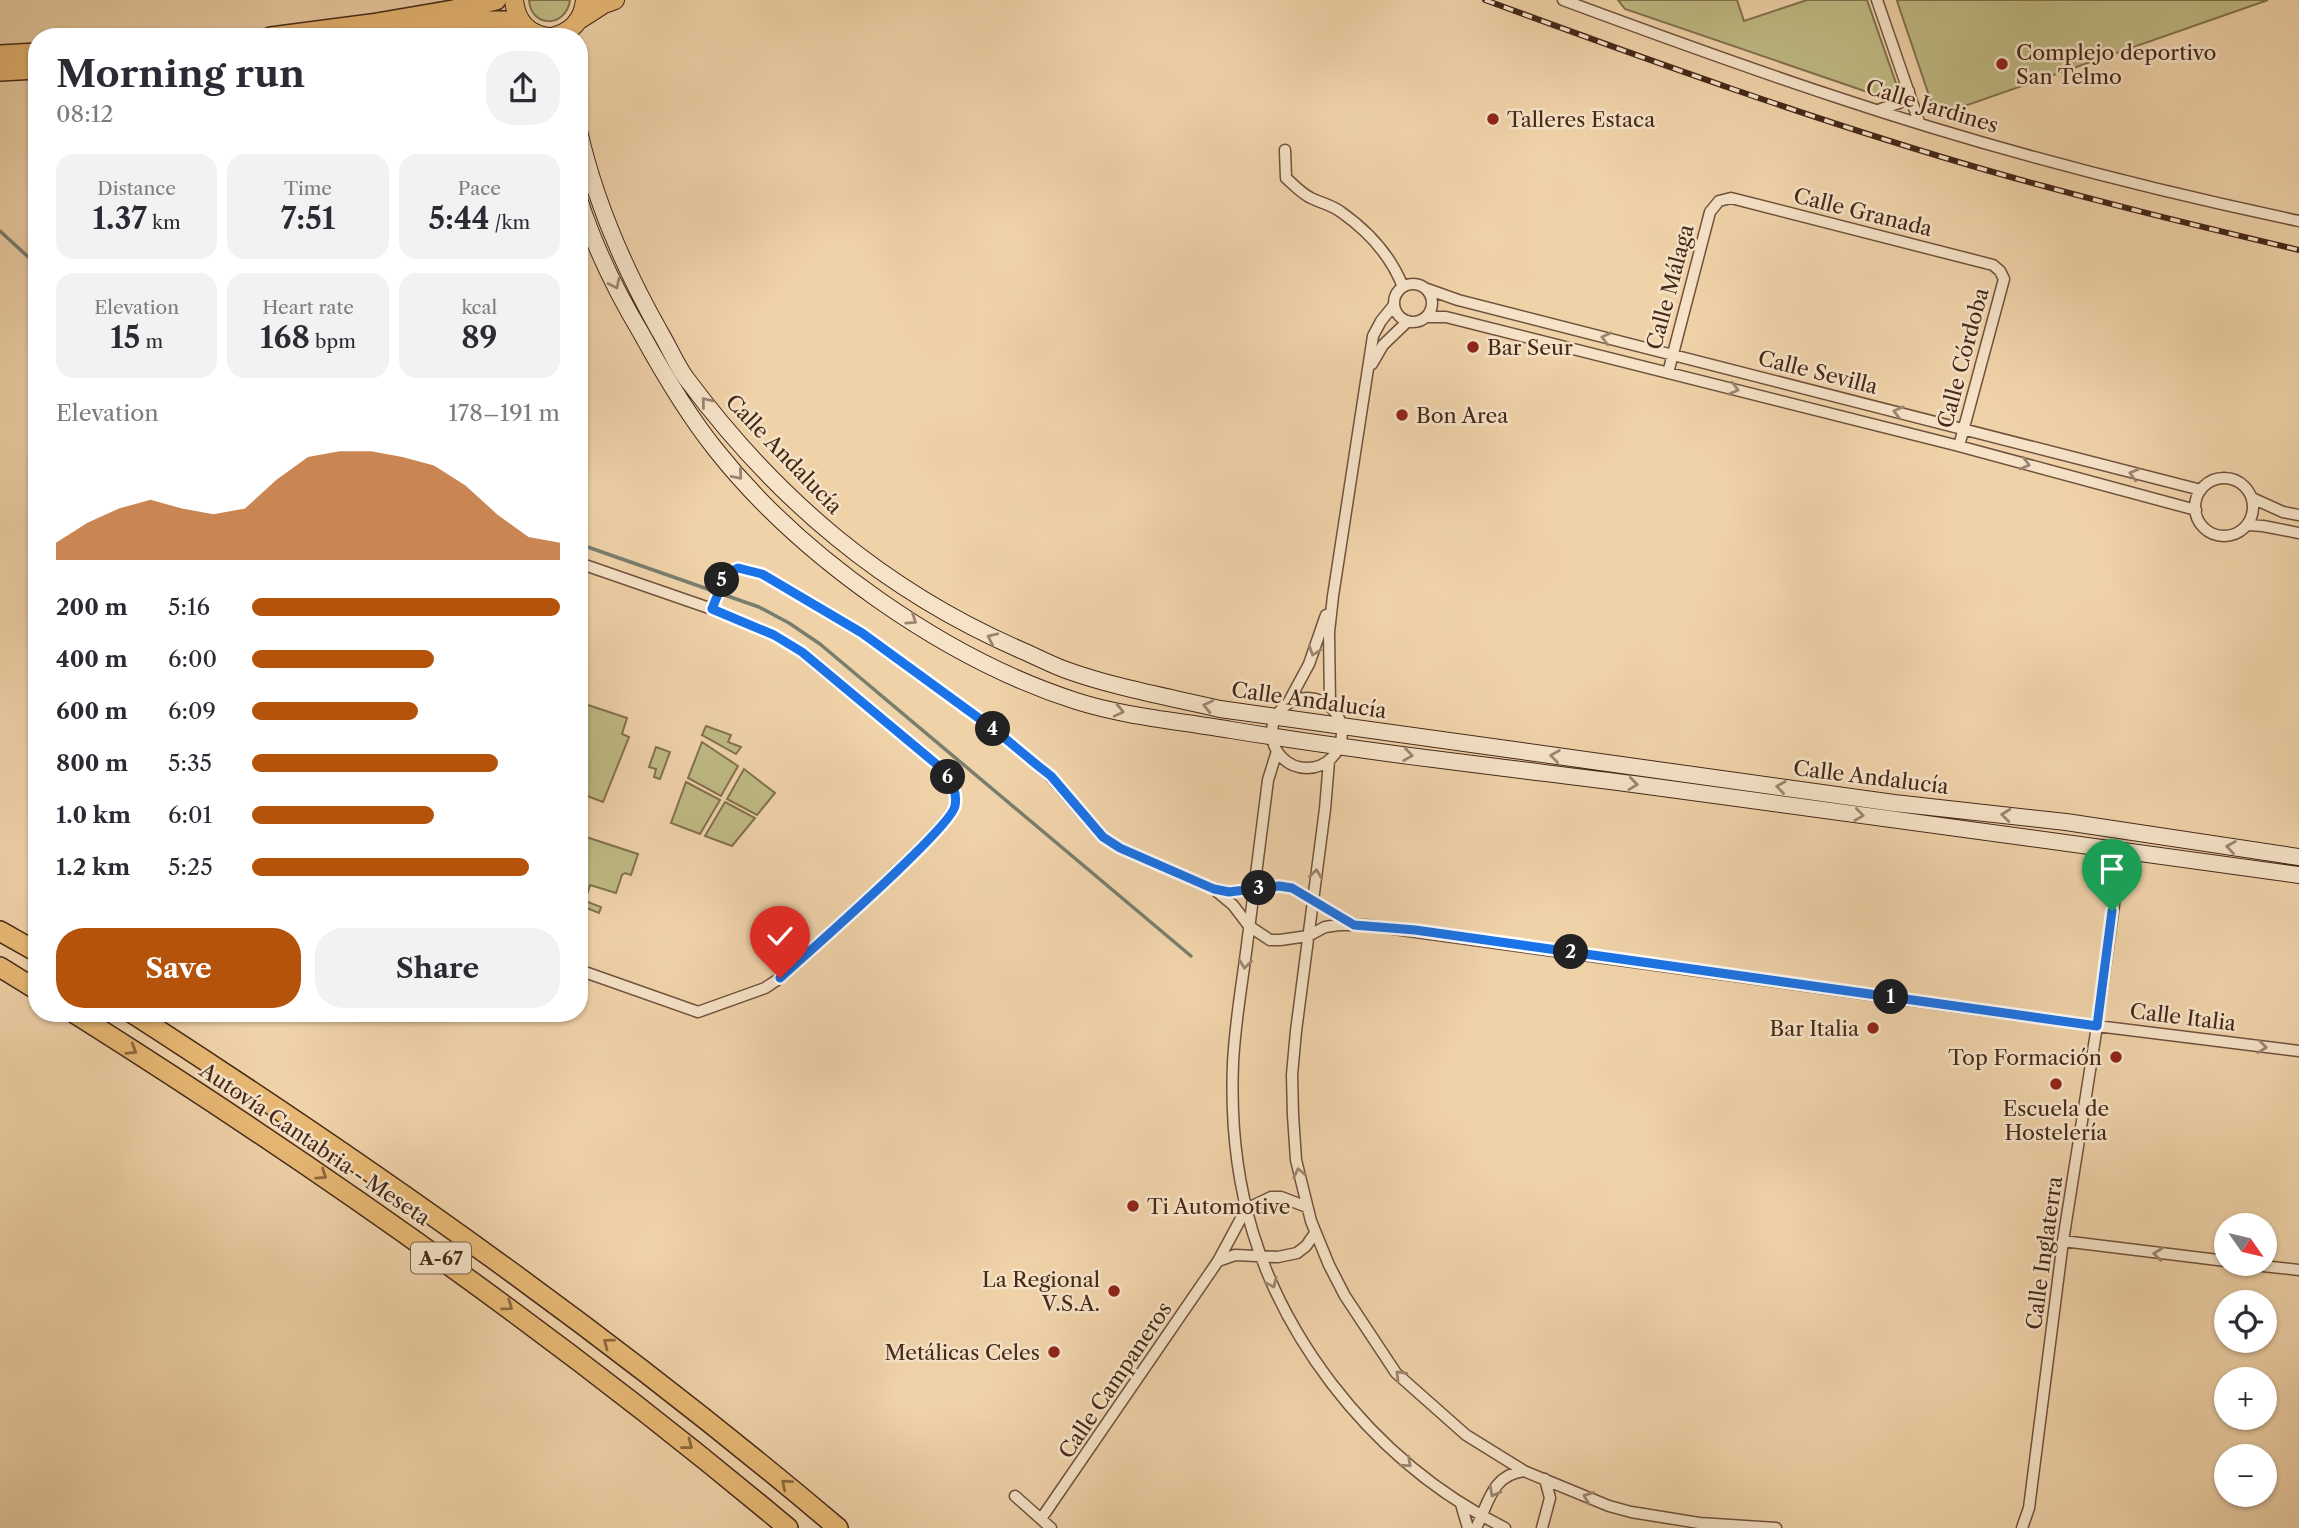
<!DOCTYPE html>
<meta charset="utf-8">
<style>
:root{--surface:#fff;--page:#f2f2f3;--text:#2b2b33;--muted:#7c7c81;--accent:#b45309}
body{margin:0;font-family:"Libre Caslon Text",serif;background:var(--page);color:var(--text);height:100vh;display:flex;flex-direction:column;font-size:26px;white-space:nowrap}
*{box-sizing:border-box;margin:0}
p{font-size:23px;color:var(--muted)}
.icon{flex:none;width:38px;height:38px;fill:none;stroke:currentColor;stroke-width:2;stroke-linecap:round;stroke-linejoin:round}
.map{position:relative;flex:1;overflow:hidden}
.details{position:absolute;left:28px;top:28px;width:560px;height:994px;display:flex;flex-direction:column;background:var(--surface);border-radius:28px;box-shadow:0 2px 5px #0004}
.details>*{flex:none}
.needle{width:46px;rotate:124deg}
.tools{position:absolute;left:2214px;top:1213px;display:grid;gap:14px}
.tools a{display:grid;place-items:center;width:63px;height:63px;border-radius:50%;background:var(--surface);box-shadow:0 2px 5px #0004;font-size:35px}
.pin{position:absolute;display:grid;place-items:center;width:60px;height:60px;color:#fff;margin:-72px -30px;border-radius:50% 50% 50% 0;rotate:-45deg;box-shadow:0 0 7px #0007}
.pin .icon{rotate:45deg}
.km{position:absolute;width:35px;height:35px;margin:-18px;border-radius:50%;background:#222;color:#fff;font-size:19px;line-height:35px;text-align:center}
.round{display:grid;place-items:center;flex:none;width:74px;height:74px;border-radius:28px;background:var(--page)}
.summary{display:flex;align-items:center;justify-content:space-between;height:119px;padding:0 28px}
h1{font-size:38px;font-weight:700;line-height:52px}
.figures{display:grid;grid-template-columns:repeat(3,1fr);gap:10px;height:119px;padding:7px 28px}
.figures div{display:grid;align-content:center;border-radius:18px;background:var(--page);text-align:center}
.figures b{font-size:30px;font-weight:700}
.figures small{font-size:19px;font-weight:400}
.figures p{font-size:19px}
.chart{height:196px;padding:14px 28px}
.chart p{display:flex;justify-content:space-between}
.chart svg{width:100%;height:126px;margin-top:7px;fill:var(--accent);opacity:.7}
.primary-button{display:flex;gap:14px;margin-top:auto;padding:14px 28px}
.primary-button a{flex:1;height:80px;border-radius:28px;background:var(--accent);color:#fff;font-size:28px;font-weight:700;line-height:80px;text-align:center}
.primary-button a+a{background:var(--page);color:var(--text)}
ul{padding:0 28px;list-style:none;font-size:23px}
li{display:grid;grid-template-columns:112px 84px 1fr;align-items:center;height:52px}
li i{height:18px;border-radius:9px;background:var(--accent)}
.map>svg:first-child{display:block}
.green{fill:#bfba84;stroke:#82714e;stroke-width:2}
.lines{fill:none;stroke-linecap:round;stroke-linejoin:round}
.stream{stroke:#787e6e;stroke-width:3.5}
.street-casing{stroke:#70523c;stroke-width:13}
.secondary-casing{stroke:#452818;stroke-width:18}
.primary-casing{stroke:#452818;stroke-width:20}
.highway-casing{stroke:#452818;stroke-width:22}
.street{stroke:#f5e2c7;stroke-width:10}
.secondary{stroke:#f5e2c7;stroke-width:16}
.primary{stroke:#e8b974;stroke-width:18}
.highway{stroke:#e8b974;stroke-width:19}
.rail-casing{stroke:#452818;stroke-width:6}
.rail{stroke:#f5e2c7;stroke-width:3.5;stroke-dasharray:10;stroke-linecap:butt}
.oneway{stroke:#9d8570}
.oneway2{stroke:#8e6941}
.route-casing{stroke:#fff;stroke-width:14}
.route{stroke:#1a73e8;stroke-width:9}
.poi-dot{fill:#8f2418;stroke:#f5e2c7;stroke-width:2.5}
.labels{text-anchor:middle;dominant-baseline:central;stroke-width:5;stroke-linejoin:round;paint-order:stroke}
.shield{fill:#f5e2c7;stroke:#7a604c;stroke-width:2}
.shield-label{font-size:19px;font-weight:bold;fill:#452818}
.poi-label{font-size:21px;fill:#452818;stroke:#f5e2c7;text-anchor:start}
.street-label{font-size:21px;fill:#452818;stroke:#f5e2c7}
</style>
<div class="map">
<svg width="2299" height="1528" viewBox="0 0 2299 1528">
<rect width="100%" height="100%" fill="#f0d2a9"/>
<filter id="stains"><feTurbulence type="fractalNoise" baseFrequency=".00286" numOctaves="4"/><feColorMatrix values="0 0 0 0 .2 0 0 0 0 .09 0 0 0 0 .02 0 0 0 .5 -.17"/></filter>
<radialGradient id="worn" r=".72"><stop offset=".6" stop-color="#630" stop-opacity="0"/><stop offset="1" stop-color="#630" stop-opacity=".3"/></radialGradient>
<path class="green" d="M529 0H569L570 1C565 28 531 28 529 0Z
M1618 0H1737L1744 21 1807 0H1867L1898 89 1888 99 1625 9Z
M1900 0H2268L1936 116 1897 1Z
M579 702 627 718 622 734 629 737 603 802 579 793Z
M706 726 731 735 728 742 741 747 736 754 702 735Z
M702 742 738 766 721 796 688 778Z
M656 747 670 752 660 779 654 777 656 769 649 767Z
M744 769 775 793 757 815 727 799Z
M686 782 720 800 700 834 671 823Z
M725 802 755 818 732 846 705 836Z
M583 836 638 854 631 875 625 873 622 875 616 893 590 885 585 901 601 907 599 913 579 905V849Z"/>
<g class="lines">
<path class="stream" d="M0 231 37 265
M579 544 759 607 789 623 820 644 1191 956"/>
<defs>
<path id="street" d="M1563 0C1652 33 1742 66 1833 96 1985 147 2142 188 2299 221
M1877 0 1919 122
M1881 109 1899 103 1909 91
M1285 150 1286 178C1294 185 1302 194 1311 198 1321 203 1332 205 1341 212 1368 231 1391 256 1403 287
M1394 303a19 19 0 1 1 38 0a19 19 0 1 1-38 0Z
M1427 289 1458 300 2201 490
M1426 317H1446L1955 445 2196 510
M1372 364 1383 345 1408 321
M1668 373 1710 212 1719 201 1731 198 1993 265 2000 271 2004 279 1959 446
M2195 507a29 29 0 1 1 58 0a29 29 0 1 1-58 0Z
M2252 498 2283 512 2299 515
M2247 525 2263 526 2299 533
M579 563 712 609
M1272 733a35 35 0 1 1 70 0a35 35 0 1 1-70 0Z
M1288 703 1309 664 1326 615
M1330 705 1329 632 1333 596 1373 336 1381 321 1394 305
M1277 751 1268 780C1261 832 1255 885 1248 937 1243 979 1235 1021 1233 1063 1228 1184 1258 1287 1332 1384 1378 1444 1437 1494 1505 1528
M1329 761 1325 809 1296 1031 1292 1075 1293 1115 1296 1160 1311 1221 1329 1265 1345 1296 1396 1373 1466 1435 1524 1471 1609 1506 1631 1512 1699 1523 1776 1528
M1216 891 1233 905 1249 926 1270 940H1280L1308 936 1325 927 1339 925H1365L2097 1026 2299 1051
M579 970 698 1012 765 988 780 978C806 954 950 828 955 806 958 790 950 781 941 768L802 652 774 635 712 609 726 574 738 568 762 574 862 633 995 730 1037 765 1050 776 1103 837 1120 848 1214 889 1229 892 1279 886 1292 888 1354 925
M2063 1241 2226 1261
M1218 1261 1235 1255 1278 1257 1297 1253 1306 1246 1315 1233
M2244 1264 2299 1270
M1015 1496 1051 1528
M1461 1504 1468 1528
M1041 1519 1218 1261 1246 1209 1271 1197H1281L1307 1207
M1476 1528C1489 1502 1492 1475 1524 1471
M1542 1528 1550 1498 1545 1479
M2022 1528 2029 1508 2063 1241 2097 1026 2119 869"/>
<path id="secondary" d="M579 131C595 201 625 270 660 332 669 347 676 364 686 378 776 499 884 591 1023 651 1037 657 1052 665 1066 670 1116 688 1169 697 1220 709L1894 803 2066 822 2299 857
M579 199C594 246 616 291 641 333 663 373 687 414 716 450 801 557 945 659 1076 701 1126 717 1180 721 1231 730 1365 752 1499 767 1633 784 1855 813 2077 845 2299 875"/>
<path id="primary" d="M514 0C516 21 527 34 548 37
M579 20 604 4 615 0
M551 37C571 33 583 21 585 0"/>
<path id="highway" d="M271 37 371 24 453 10 496 0
M386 37 483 21H505L527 30
M0 55 37 53
M0 71 37 69
M0 931 37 952
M0 967 37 990
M74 1013C323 1170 563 1339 788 1528
M132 1013C377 1171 615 1339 838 1528"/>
</defs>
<use href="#street" class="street-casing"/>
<use href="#secondary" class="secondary-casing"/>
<use href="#primary" class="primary-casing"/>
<use href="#highway" class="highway-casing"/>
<use href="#street" class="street"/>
<use href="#secondary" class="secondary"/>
<use href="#primary" class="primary"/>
<use href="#highway" class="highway"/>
<defs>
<path id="rail" d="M1485 0C1651 61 1816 121 1986 170 2090 200 2194 225 2299 250"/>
</defs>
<use href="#rail" class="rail-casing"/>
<use href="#rail" class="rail"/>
</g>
<defs><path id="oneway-chevron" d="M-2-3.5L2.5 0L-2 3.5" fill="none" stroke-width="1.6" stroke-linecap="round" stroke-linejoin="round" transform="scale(1.75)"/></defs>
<g class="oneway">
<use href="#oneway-chevron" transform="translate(615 284) rotate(64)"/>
<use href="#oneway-chevron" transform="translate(1606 338) rotate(-166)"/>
<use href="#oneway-chevron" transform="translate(1734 389) rotate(14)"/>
<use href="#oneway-chevron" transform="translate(706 402) rotate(-129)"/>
<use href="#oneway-chevron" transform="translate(1898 412) rotate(-166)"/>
<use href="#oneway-chevron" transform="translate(2025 464) rotate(15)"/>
<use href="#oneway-chevron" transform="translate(2134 474) rotate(-165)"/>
<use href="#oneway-chevron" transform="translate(738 475) rotate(49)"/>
<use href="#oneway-chevron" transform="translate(912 620) rotate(34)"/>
<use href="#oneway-chevron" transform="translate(992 638) rotate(-155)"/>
<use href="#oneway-chevron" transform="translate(1314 651) rotate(109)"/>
<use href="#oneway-chevron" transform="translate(1208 706) rotate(-167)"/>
<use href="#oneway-chevron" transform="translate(1119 711) rotate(13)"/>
<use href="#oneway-chevron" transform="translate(1408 755) rotate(8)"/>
<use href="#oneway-chevron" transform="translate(1555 756) rotate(-172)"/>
<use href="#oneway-chevron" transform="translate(1633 784) rotate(7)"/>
<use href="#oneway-chevron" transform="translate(1781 787) rotate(-172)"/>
<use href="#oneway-chevron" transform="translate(1859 815) rotate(8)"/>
<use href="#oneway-chevron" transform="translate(2006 815) rotate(-174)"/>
<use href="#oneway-chevron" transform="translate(2231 847) rotate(-171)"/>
<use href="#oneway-chevron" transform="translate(1316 874) rotate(-83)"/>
<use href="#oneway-chevron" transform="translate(1245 964) rotate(97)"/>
<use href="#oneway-chevron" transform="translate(2262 1047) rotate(7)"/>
<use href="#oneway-chevron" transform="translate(1299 1173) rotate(-102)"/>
<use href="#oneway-chevron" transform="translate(2158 1254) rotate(-174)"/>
<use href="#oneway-chevron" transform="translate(1272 1283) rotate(65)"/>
<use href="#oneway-chevron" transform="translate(1400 1375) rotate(-134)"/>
<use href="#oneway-chevron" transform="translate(1407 1463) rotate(42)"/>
<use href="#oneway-chevron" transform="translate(1494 1492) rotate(118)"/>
<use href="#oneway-chevron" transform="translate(1588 1497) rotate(-158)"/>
</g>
<g class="oneway2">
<use href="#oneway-chevron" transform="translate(132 1050) rotate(32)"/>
<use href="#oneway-chevron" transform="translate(322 1175) rotate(34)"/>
<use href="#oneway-chevron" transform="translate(508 1306) rotate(36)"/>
<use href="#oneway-chevron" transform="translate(608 1343) rotate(-143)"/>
<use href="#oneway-chevron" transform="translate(688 1445) rotate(38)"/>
<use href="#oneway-chevron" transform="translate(786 1484) rotate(-140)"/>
</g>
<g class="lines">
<defs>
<path id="route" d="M780 978C806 954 951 828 955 806 958 790 950 781 941 768L802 652 774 635 712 609 726 574 738 568 762 574 862 633 995 730 1037 765 1051 776 1103 837 1120 848 1214 889 1229 892 1279 886 1292 888 1354 925 1415 930 2097 1026 2112 911"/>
</defs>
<use href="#route" class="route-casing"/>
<use href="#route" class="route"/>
</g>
<g class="poi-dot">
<circle cx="2002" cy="64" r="7"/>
<circle cx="1493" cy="119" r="7"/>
<circle cx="1473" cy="347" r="7"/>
<circle cx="1402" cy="415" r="7"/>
<circle cx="1873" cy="1028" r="7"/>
<circle cx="2116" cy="1057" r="7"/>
<circle cx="2056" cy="1084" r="7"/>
<circle cx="1133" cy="1206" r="7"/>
<circle cx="1114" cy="1291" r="7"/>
<circle cx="1054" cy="1352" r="7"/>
</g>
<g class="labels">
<rect class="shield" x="411" y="1242.5" width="60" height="31" rx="5"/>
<g class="shield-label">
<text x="441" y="1258">A-67</text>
</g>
<g class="poi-label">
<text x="2016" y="52">Complejo deportivo<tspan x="2016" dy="24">San Telmo</tspan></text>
<text x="1507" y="119">Talleres Estaca</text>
<text x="1487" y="347">Bar Seur</text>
<text x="1416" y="415">Bon Area</text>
<text x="1859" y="1028" text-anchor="end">Bar Italia</text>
<text x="2102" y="1057" text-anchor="end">Top Formación</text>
<text x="2056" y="1108" text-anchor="middle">Escuela de<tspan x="2056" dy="24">Hostelería</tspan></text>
<text x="1147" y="1206">Ti Automotive</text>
<text x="1100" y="1279" text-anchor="end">La Regional<tspan x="1100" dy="24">V.S.A.</tspan></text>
<text x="1040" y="1352" text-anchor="end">Metálicas Celes</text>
</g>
<g class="street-label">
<text transform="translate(1932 106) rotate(17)">Calle Jardines</text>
<text transform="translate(1863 212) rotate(14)">Calle Granada</text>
<text transform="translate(1670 287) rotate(-75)">Calle Málaga</text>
<text transform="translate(1963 358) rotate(-75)">Calle Córdoba</text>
<text transform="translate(1818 372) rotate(14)">Calle Sevilla</text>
<text transform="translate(784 454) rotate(46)">Calle Andalucía</text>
<text transform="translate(1309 700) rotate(8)">Calle Andalucía</text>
<text transform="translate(1871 777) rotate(7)">Calle Andalucía</text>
<text transform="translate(2183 1017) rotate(7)">Calle Italia</text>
<text transform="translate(315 1144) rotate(34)">Autovía Cantabria - Meseta</text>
<text transform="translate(2044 1253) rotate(-82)">Calle Inglaterra</text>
<text transform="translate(1115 1380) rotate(-56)">Calle Campaneros</text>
</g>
</g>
<rect width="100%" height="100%" filter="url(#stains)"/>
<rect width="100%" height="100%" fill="url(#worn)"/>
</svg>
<div class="tools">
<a><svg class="needle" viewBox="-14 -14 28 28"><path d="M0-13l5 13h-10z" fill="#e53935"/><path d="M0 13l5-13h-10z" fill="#7c7c81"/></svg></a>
<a><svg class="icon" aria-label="locate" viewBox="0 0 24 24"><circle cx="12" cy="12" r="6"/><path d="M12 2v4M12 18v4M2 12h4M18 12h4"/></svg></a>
<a>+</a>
<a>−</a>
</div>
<div class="pin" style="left:2112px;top:911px;background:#1e9e55"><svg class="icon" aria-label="arrive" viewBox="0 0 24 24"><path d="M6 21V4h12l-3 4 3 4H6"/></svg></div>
<div class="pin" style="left:780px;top:978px;background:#d93025"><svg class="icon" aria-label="check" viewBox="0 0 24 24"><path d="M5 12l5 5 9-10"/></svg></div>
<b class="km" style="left:1891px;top:997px">1</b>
<b class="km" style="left:1571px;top:952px">2</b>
<b class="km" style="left:1259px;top:888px">3</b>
<b class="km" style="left:993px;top:729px">4</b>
<b class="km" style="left:722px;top:580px">5</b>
<b class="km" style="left:948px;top:777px">6</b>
<section class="details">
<div class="summary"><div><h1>Morning run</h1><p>08:12</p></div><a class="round"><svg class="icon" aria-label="share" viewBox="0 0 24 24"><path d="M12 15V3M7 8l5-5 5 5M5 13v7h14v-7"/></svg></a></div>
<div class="figures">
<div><p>Distance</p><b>1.37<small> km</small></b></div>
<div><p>Time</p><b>7:51</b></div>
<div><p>Pace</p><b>5:44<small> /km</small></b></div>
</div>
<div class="figures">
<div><p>Elevation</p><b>15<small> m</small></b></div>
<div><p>Heart rate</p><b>168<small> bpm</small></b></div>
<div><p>kcal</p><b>89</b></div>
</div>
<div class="chart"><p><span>Elevation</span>178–191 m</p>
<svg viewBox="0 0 160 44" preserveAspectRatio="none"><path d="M0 44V38L10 31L20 26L30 23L40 26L50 28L60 26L70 16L80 8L90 6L100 6L110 8L120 11L130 18L140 28L150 36L160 38V44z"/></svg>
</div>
<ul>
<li><b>200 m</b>5:16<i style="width:100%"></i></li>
<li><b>400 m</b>6:00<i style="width:59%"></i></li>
<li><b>600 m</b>6:09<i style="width:54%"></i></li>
<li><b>800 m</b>5:35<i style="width:80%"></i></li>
<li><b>1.0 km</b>6:01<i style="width:59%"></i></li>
<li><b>1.2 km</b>5:25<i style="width:90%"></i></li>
</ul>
<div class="primary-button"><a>Save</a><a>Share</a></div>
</section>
</div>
